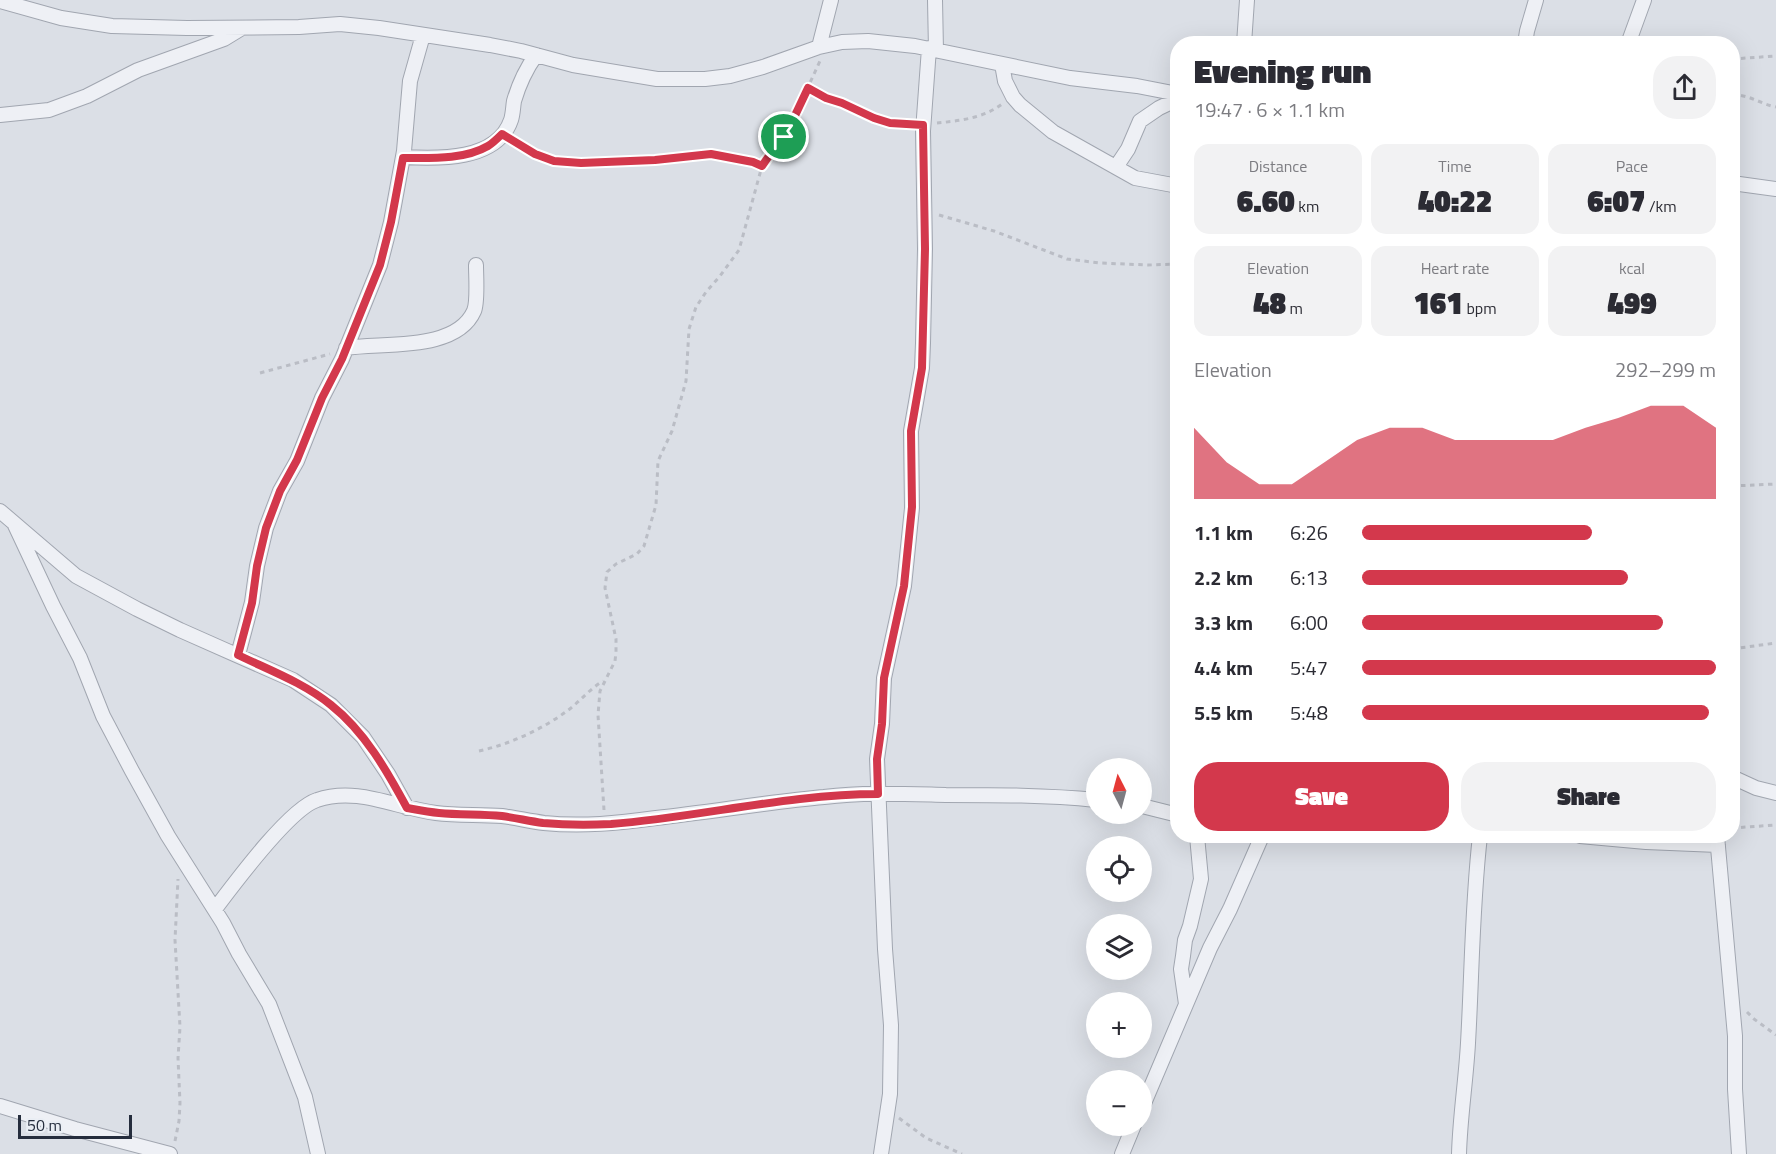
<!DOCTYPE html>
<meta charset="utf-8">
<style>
:root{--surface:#fff;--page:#f2f2f3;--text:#2b2b33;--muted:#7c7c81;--accent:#d3384c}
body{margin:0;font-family:"Titillium Web",sans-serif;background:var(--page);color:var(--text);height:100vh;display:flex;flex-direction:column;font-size:22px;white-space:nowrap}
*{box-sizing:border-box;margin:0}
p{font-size:20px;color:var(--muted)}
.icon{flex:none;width:33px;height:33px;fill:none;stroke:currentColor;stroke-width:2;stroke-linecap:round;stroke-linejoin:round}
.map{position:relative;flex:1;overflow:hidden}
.sheet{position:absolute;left:1170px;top:36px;width:570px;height:807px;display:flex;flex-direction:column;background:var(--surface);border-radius:24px;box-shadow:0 6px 24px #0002}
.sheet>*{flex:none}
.needle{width:39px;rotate:354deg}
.buttons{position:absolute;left:1086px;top:758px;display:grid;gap:12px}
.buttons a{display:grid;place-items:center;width:66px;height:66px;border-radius:50%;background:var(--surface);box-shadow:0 6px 24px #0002;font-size:30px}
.scale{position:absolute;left:18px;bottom:15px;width:114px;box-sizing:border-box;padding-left:6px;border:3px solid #252d3d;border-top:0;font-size:16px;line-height:21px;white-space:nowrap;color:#252d3d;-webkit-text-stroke:4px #eaeef4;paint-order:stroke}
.pin{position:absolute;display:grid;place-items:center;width:51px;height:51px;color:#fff;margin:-26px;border:3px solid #fff;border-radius:50%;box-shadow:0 2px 6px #0007}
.round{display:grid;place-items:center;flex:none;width:63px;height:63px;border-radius:24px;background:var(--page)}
.head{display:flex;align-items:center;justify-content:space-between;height:102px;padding:0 24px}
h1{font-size:33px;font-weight:800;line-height:45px}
.metrics{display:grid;grid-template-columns:repeat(3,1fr);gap:9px;height:102px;padding:6px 24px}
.metrics div{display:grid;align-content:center;border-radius:15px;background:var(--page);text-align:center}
.metrics b{font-size:30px;font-weight:800}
.metrics small{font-size:16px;font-weight:400}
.metrics p{font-size:16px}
.chart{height:168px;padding:12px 24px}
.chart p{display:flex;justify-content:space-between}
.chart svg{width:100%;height:108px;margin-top:6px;fill:var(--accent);opacity:.7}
.button{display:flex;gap:12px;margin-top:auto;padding:12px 24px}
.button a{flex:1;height:69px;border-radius:24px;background:var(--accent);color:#fff;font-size:24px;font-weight:800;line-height:69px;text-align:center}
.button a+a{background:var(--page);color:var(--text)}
ul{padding:0 24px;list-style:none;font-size:20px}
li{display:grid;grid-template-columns:96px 72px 1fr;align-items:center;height:45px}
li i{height:15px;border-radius:8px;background:var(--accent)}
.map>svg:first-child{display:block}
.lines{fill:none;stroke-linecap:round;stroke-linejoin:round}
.minor-casing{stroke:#a1a6b0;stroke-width:16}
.path{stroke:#babdc5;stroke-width:3;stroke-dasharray:4.5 4.5;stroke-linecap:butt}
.minor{stroke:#eef0f5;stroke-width:14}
.route-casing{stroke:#fff;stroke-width:12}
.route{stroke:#d3384c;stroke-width:8}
</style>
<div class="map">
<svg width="1776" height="1154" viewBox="0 0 1776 1154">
<rect width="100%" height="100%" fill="#dbdfe6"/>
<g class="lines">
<defs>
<path id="minor" d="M935 0 936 50
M0 1 61 18 112 26 187 28 299 27 340 24 379 28 490 45 521 51 573 65 657 79H705L730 76 763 67 819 47 842 42 868 41 915 46 1070 78 1137 86 1178 94
M1244 44 1247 0
M1525 44 1527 31 1536 0
M1628 44 1644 0
M819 47 831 0
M1002 64 1005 81 1013 97 1020 105 1053 132 1135 178 1178 186
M0 115 49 110 87 96 138 70 224 39 242 28
M403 157C438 159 497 161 511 120 513 114 513 107 514 101 519 84 526 69 536 55
M1116 167 1128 149 1140 121 1159 108 1178 99
M1732 183 1776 189
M346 348C382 342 456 352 474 311 478 302 476 277 476 265
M0 511 76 576 137 609 180 630 293 680 331 705 363 737 388 774 407 808
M14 523 53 606 80 658 103 716 132 771 168 836 223 923 239 954 269 1004 305 1097 318 1154
M238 655 252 602 257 566 266 528 280 491 297 461 322 398 342 359 380 265 391 222 404 151 410 81 423 35
M1732 777 1756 788 1776 793
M1142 806 1178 815
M1580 836 1646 842 1718 845
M1717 836 1735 1036V1089L1739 1154
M215 909C234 884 289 809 317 800 357 786 396 808 436 813 458 816 480 814 502 816 516 818 530 821 544 823 582 827 619 823 656 818 712 812 768 802 824 797 865 792 906 794 946 795 997 795 1046 795 1096 800
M1186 1004 1181 969 1183 956 1185 940 1190 926 1201 879 1197 836
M0 1106 75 1129 170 1154
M1142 1108 1210 948 1230 909 1262 836
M881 1154 890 1094 891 1025 885 949 877 759 882 724 884 678 904 586 912 508 911 431 922 368 923 343 925 249 923 131 929 48
M1122 1154 1134 1125
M1459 1154C1460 1117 1466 1080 1468 1043 1472 974 1472 905 1480 836"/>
</defs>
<use href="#minor" class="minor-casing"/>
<path class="path" d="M1732 59 1776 56
M808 88 826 98 842 103 874 118 890 123 909 125
M1732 95C1749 94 1760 104 1776 107
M937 123C959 121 984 118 1002 104
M513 142 535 155 554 161 581 163 655 160 711 154 752 162 761 166
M939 215 994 231 1067 259 1100 263 1148 265 1178 264
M260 373 330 354
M1732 486 1776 484
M1732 649 1776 643
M479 751C511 744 545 728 571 708 582 699 591 688 603 681
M604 810 598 715 600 691 615 661 616 652V639L605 588 607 572 616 564 637 554 644 546 656 505 658 461 672 431 686 381 689 329 696 307 706 292 720 276 739 250 762 166 791 124 820 61
M1732 828 1776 825
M1747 1012 1754 1019 1776 1035
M899 1118 926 1138 962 1154
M175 1141 179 1121 180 1103 178 1058 180 1027 175 940 178 879"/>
<use href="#minor" class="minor"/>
</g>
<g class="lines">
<defs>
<path id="route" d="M808 88 826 98 842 103 874 118 890 123 923 125 925 249 922 368 911 431 912 507 904 586 884 678 882 724 877 759 878 794C789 794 701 817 611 824 588 825 566 825 543 823 529 821 516 818 502 816 481 814 460 815 439 813 428 812 418 810 407 808 387 771 365 732 331 705 304 683 269 670 238 655L252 603 257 566 266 528 280 491 297 460 322 398 342 359 380 265 391 222 403 158C430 158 464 160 488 146 493 143 498 138 502 134L535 154 554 161 581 163 655 160 711 154 753 162 762 166 791 124Z"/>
</defs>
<use href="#route" class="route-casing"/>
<use href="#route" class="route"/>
</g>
</svg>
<div class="buttons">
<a><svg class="needle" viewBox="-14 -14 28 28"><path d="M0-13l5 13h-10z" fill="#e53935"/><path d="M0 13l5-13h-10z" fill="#7c7c81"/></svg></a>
<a><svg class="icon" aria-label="locate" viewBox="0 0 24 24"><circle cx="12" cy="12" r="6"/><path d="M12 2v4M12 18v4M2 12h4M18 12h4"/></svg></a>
<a><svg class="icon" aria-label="layers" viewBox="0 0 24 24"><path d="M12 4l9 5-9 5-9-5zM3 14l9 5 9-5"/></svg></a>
<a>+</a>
<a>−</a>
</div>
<div class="scale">50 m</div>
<div class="pin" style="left:784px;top:137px;background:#1e9e55"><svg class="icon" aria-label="arrive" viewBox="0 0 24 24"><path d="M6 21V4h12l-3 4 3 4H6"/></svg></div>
<section class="sheet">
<div class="head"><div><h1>Evening run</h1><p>19:47 · 6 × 1.1 km</p></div><a class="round"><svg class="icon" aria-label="share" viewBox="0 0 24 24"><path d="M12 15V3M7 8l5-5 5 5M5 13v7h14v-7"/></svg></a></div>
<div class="metrics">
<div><p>Distance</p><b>6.60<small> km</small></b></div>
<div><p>Time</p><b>40:22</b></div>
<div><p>Pace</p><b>6:07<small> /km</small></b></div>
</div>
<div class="metrics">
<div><p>Elevation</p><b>48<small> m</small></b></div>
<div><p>Heart rate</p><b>161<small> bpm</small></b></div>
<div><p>kcal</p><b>499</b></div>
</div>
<div class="chart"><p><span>Elevation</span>292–299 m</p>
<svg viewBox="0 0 160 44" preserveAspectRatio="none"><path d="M0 44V15L10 29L20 38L30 38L40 29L50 20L60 15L70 15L80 20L90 20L100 20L110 20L120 15L130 11L140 6L150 6L160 15V44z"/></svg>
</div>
<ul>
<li><b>1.1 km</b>6:26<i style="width:65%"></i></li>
<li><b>2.2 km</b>6:13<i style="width:75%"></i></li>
<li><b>3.3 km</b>6:00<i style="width:85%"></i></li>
<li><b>4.4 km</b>5:47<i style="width:100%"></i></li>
<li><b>5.5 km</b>5:48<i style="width:98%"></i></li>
</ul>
<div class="button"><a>Save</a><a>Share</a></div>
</section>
</div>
